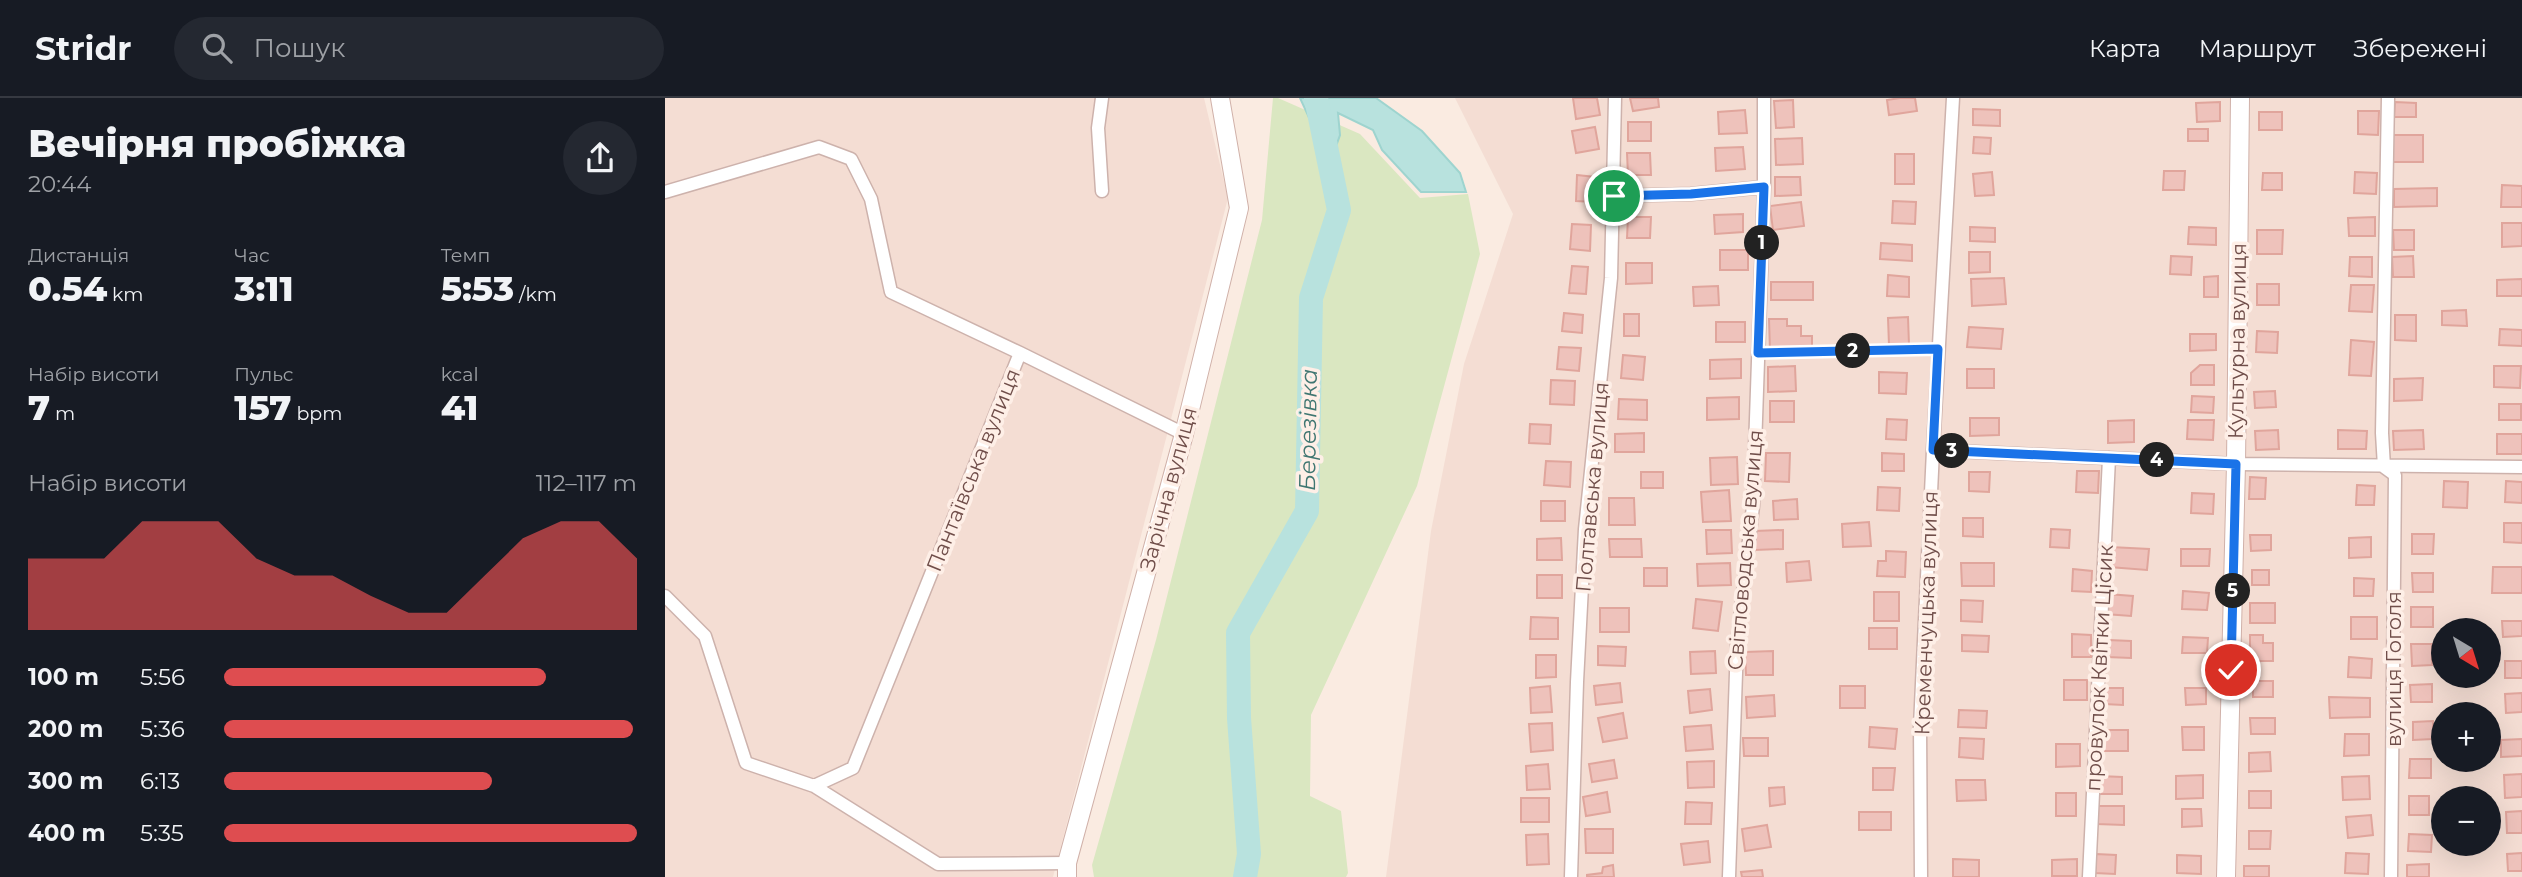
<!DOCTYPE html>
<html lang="uk">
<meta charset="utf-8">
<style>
:root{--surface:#171b24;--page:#242831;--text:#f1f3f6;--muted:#9ea1a6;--line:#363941;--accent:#de4d50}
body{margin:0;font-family:Montserrat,sans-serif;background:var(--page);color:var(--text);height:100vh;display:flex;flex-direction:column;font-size:26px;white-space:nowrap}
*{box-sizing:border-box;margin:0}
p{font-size:23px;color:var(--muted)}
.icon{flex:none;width:38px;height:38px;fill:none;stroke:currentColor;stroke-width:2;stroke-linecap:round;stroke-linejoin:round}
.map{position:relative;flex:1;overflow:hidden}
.details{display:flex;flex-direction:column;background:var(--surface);width:665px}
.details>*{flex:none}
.needle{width:46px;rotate:142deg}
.controls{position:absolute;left:1766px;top:520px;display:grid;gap:14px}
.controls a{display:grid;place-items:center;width:70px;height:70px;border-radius:50%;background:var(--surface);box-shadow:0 7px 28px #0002;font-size:35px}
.pin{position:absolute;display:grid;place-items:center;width:60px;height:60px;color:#fff;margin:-30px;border:4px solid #fff;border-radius:50%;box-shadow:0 2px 7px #0007}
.km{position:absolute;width:35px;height:35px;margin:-18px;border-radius:50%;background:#222;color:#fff;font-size:19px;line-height:35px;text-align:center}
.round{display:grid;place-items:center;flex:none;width:74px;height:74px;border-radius:37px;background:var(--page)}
.summary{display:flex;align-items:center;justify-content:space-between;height:119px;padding:0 28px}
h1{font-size:38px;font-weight:800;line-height:52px}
.figures{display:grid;grid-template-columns:repeat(3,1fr);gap:10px;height:119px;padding:7px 28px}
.figures div{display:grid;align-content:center}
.figures b{font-size:35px;font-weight:800}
.figures small{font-size:19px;font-weight:400}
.figures p{font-size:19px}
.chart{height:196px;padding:14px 28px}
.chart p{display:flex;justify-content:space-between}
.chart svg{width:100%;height:126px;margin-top:7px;fill:var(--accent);opacity:.7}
ul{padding:0 28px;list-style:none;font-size:23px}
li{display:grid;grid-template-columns:112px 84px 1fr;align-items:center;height:52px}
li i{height:18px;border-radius:9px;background:var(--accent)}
header{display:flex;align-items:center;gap:42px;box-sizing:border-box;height:98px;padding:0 35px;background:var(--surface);border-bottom:2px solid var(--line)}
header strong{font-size:33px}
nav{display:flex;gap:38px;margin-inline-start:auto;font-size:24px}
.search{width:490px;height:63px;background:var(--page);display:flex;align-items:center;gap:18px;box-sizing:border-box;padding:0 24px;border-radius:38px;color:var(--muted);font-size:26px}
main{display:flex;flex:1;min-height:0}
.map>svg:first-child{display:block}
.residential{fill:#f4ddd3;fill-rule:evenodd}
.green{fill:#dae7c1}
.water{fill:#b8e2de;stroke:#9ed4cf;stroke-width:2}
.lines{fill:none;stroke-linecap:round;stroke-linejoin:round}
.river{stroke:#b8e2de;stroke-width:24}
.building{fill:#eec2bb;stroke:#e0a59c;stroke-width:2}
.street-casing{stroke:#cdb2ac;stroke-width:15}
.secondary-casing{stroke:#d0b1a9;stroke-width:20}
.path{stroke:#d3a69e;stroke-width:2.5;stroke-dasharray:2 5;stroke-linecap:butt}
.street{stroke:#fff;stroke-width:12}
.secondary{stroke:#fff;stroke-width:18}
.route-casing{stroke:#fff;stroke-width:14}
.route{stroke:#1a73e8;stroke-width:9}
.labels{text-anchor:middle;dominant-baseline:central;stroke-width:7;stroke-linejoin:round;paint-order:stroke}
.street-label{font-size:21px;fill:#704e4a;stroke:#feefe7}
.water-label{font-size:23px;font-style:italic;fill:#3f7671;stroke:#feefe7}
</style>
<header>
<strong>Stridr</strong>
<div class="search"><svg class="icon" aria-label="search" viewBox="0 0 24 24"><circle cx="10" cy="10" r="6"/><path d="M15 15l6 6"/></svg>Пошук</div>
<nav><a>Карта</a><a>Маршрут</a><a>Збережені</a></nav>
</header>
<main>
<section class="details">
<div class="summary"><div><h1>Вечірня пробіжка</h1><p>20:44</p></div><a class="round"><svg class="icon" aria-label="share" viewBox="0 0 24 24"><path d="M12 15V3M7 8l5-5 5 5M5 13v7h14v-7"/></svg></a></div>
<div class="figures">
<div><p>Дистанція</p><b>0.54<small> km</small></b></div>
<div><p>Час</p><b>3:11</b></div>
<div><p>Темп</p><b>5:53<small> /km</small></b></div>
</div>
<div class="figures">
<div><p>Набір висоти</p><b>7<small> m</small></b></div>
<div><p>Пульс</p><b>157<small> bpm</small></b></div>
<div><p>kcal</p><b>41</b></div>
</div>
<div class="chart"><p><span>Набір висоти</span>112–117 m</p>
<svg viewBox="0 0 160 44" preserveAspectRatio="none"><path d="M0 44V19L10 19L20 19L30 6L40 6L50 6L60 19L70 25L80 25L90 32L100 38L110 38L120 25L130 12L140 6L150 6L160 19V44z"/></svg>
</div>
<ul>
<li><b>100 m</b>5:56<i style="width:78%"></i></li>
<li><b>200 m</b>5:36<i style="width:99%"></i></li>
<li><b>300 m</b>6:13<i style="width:65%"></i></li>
<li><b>400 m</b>5:35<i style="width:100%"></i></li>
</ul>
</section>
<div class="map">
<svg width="1857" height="779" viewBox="0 0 1857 779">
<rect width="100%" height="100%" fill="#faebe1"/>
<path class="residential" d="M0 0H539L563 100 388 779H0Z
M790 0H1857V779H721L766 433 799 266 848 116ZM1778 532H1824V578H1778ZM1778 616H1824V662H1778ZM1778 700H1824V746H1778Z"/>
<path class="green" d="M608 0H613L695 36 755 100 803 96 815 156 752 388 646 617 645 698 676 713 683 775 681 779H429L427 767 491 542 597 122Z"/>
<path class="water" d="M635 0H711L757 33 795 75 801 94H756L717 52 708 32 673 15 675 37 665 65Z"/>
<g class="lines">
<path class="river" d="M580 779 584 756 574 620 573 535 642 413 646 200 674 112 651 0"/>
</g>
<path class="building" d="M908 0H932L935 17 911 21Z
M965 0H993L994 9 968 13Z
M1235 0H1250L1252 13 1224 17 1222 2Z
M1128 2 1129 29 1111 30 1109 3Z
M1555 4V23L1532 24 1531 5Z
M1730 4 1751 5V19H1729Z
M1308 11 1335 12V28L1308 27Z
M1080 12 1082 35 1054 36 1053 14Z
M1693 13H1714L1713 37 1693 36Z
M1594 14H1617V32H1594Z
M963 24H986V43H963Z
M930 29 934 51 911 55 907 33Z
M1523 31H1543V43H1523Z
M1728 37H1758V64H1728Z
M1309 39 1326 40 1325 56 1308 55Z
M1137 40 1138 66 1111 67 1110 41Z
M1078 49 1080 71 1051 73 1050 50Z
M962 55H985L986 77H963Z
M1230 56H1249V86H1230Z
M1499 73H1520L1519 92H1498Z
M1327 74 1329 97 1310 98 1308 76Z
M1690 74 1712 75 1711 96 1689 95Z
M1598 75H1617V92H1597Z
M912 77 930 79 928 104 911 103Z
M1110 79H1135L1136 97 1110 98Z
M1837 87 1857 88V109H1836Z
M1772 90V108L1729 109V91Z
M1228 103 1251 104 1250 126 1227 125Z
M1136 104 1139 128 1108 132 1105 108Z
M1078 116V134L1050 136 1049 117Z
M963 119H986L985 140H962Z
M1710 119V138H1684L1683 120Z
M1837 125H1857V148L1837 149Z
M907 126 926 127 925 153 905 151Z
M1305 129 1330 130V144L1305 143Z
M1524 129 1551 130V147L1523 146Z
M1592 132H1618L1617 156H1592Z
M1728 132H1749V152H1729Z
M1216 145 1247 147V163L1215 161Z
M1055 152H1083V172H1055Z
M1304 154H1325V174L1304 175Z
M1506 158 1527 159 1526 177 1505 176Z
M1748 158 1749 179H1728L1727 159Z
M1685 159H1707V179L1684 178Z
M961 165H987V185L961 186Z
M907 168 923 169 921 196 904 195Z
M1223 177 1244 179V199L1222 198Z
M1553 178V199H1539V179Z
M1339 180 1341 206 1307 208 1306 181Z
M1857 181V198H1832V182Z
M1106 184H1148V202H1106Z
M1592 186H1614V207H1592Z
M1686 187H1709L1707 214 1684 213Z
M1053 188 1054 207 1029 208 1028 189Z
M1801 212 1802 228 1777 227V213Z
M899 215 918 217 917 235 897 233Z
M959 216H974V238H959Z
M1730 217H1751V243L1730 242Z
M1243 219 1244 247H1224L1223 220Z
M1104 221H1122V228H1136V238H1147V252L1105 253Z
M1051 224H1080V244H1051Z
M1304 229 1338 231 1336 251 1302 249Z
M1835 231 1857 232V248L1834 247Z
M1592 233 1613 234 1612 255 1591 254Z
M1525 236H1551V252L1525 253Z
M1686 242 1709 244 1706 278 1684 277Z
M894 249 916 250 914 273 892 271Z
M958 257 980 259 978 282 956 280Z
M1076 261V280L1045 281V262Z
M1535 267H1549V287H1526V275Z
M1130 268 1131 293 1103 294V269Z
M1829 268H1856L1855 290 1829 289Z
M1302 271H1329V290H1302Z
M1214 274 1242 275 1241 296 1214 295Z
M1758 280 1757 302 1729 303V281Z
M886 282 910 283 909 307 885 306Z
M1610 293 1611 309 1590 310 1589 294Z
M1527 298 1549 299 1548 315 1526 314Z
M1074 299V321L1042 322V300Z
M954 301 982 302V322L953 321Z
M1105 303H1129V324H1105Z
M1834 306H1856V322H1834Z
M1305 320H1334V337L1305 338Z
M1222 321 1242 322 1241 342 1221 341Z
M1469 322V344L1443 345V323Z
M1523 322H1549L1548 342 1522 341Z
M865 326 886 327 885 346 864 345Z
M1613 332 1614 351 1591 352 1590 333Z
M1673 332 1702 333 1701 351H1673Z
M1758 332 1759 351 1729 352 1728 333Z
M979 335V354H950V336Z
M1832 336H1857V356H1832Z
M1101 355H1125L1124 384 1100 383Z
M1217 355 1239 356V373H1217Z
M1072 359 1073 386 1046 387 1045 360Z
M881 363 906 364 905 389 879 387Z
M1412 373H1434L1433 395 1411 394Z
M976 374H998V390H976Z
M1304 374H1325L1324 394 1304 393Z
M1585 379 1601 380 1600 401H1584Z
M1779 383 1803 384 1802 410 1778 409Z
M1841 383 1857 384V405L1840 404Z
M1692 387 1710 388 1709 407H1691Z
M1213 389 1235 390 1234 413 1212 412Z
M1064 392 1066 423 1038 424 1036 394Z
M1527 395 1549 396 1548 416 1526 415Z
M944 400H969L970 427H944Z
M1132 401 1133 421 1109 422 1108 403Z
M876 403H900V423H876Z
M1298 420H1318V439L1298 438Z
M1204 424 1206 448 1178 449 1177 426Z
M1839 425H1857V445L1839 444Z
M1386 431 1405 432 1404 450 1385 449Z
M1041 432H1066L1067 455 1042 456Z
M1118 432V451L1090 452V433Z
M1747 436H1769L1768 456H1747Z
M1585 437H1606V452L1586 453Z
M1706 439V459L1684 460V440Z
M896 440 897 462H872V441Z
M944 441H976L977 459H945Z
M1445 449 1484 451 1482 472 1444 469Z
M1516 451H1545L1544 468H1516Z
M1221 453 1241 454 1240 479 1212 478 1213 463H1221Z
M1144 463 1146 482 1122 484 1121 465Z
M1065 465 1066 487 1033 488 1032 466Z
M1296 465H1329V488H1297Z
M1828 469H1857V495H1827Z
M979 470H1002V488H979Z
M1408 471 1427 473 1426 494 1407 493Z
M1587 472H1604V487H1587Z
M1747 475H1768V494H1748Z
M872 477H897V500H872Z
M1689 480 1709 481 1708 498H1689Z
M1518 493 1544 495 1542 512 1517 511Z
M1209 494H1234V523H1209Z
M1442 496 1468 498 1466 518 1440 516Z
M1031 501 1057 504 1053 533 1028 530Z
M1296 502 1318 503 1317 524 1296 523Z
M1585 505H1610V525H1585Z
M1746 509H1768V529H1746Z
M935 510H964V534H935Z
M866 519 893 520V541H865Z
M1686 519H1712V541H1686Z
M1837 523H1857V538L1838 539Z
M1204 530H1232V551H1204Z
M1407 536 1426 537V559H1407Z
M1297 537 1324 538 1323 554 1297 553Z
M1585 537H1598V545H1608V563H1585Z
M1518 539 1543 540 1542 555H1517Z
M1443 542 1466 543V560L1442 559Z
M1746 546H1767V567L1747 568Z
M933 548 961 549 960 568 933 567Z
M1050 553 1051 575 1026 576 1025 554Z
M1108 553V577H1081L1080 554Z
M871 557H891V579L871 580Z
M1684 559 1707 561 1706 580 1683 579Z
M1840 563H1857V580H1840Z
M1399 582H1422V602H1399Z
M1588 583H1608V599H1588Z
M955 585 957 604 931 607 929 588Z
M1767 586V604H1746L1745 587Z
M885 588 887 614 866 615 865 590Z
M1175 588H1200V610H1175Z
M1439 590H1458V607L1439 606Z
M1520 590H1541V606L1521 607Z
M1045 591 1047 612 1025 615 1023 593Z
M1857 595V614L1841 615 1840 596Z
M1109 597 1110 618 1082 620 1081 599Z
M1664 599 1705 600V619L1665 620Z
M1294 612 1322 613 1321 630 1293 629Z
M958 615 962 640 938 644 933 620Z
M1585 620H1610V636H1586Z
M1768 623V641L1748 642V624Z
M887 625 888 652 866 654 864 626Z
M1046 627 1048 651 1021 653 1019 629Z
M1205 629 1232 631 1230 651 1204 649Z
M1517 629H1539V652H1518Z
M1436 632H1463V653H1436Z
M1680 636H1704V657L1679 658Z
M1078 640H1103V658H1079Z
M1295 640 1319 641 1318 661 1294 659Z
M1857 641V658L1836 659V642Z
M1391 646H1415V668L1391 669Z
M1605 654 1606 673 1584 674V655Z
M1745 661H1766V680H1744Z
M949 662 952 680 927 684 924 666Z
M1049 663V689L1023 690 1022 664Z
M883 666 885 691 862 692 861 668Z
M1208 670H1230L1228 692H1208Z
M1857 676V699L1840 700 1839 677Z
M1538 677V700L1511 701V678Z
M1434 678 1457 679V696H1434Z
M1704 678 1705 701 1678 702 1677 679Z
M1291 682H1320L1321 702 1292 703Z
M1119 689 1120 706 1105 708 1104 690Z
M1584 693H1606V710H1584Z
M942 694 945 714 921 718 918 699Z
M1391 695H1411V718H1391Z
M1744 698H1764V717H1744Z
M856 700H884V724H856Z
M1021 704 1047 705 1046 726H1020Z
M1432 708H1459V727L1432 726Z
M1517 711H1536L1537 728 1517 729Z
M1857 713V735H1842L1841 714Z
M1194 714H1226V732H1194Z
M1706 717 1708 737 1683 740 1681 719Z
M1102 727 1106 749 1080 753 1077 731Z
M920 731H948V755H921Z
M1584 733H1606L1605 751H1584Z
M883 736 884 766 862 767 861 737Z
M1744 736 1767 737 1766 754 1743 753Z
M1043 743 1045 764 1019 767 1016 746Z
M1681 755 1704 756 1703 776 1680 775Z
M1857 755V773H1843L1842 756Z
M1431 756 1451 757 1450 776 1430 775Z
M1512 757 1536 758V776L1512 775Z
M1288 761 1314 762V779H1288Z
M1412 761V778H1387V762Z
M1764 766V779H1742V767Z
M948 767 949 779H922V777L937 775 938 769Z
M1579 768H1604V779H1579Z
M1097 772 1098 779H1077L1076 774Z"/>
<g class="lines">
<defs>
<path id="street" d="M437 0 433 30 437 93
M1723 0 1717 335 1719 369 1730 377 1726 779
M0 94 154 49 186 61 206 101 226 194 355 255 519 336
M949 98 1026 96 1099 89
M1268 352 1571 366 1857 369
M0 498 40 538 81 665 149 688 273 766 402 765
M149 688 188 670 355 255
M906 779 912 584 920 431 946 180 950 0
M1064 779 1072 546 1088 408 1099 89V0
M1256 779 1255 628 1268 352 1288 0
M1424 779 1444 360"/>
<path id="secondary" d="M402 779V765L519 336 574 110 555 0
M1561 779 1571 366 1575 0"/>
</defs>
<use href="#street" class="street-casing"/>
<use href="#secondary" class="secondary-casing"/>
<path class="path" d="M1107 255 1261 251"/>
<use href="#street" class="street"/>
<use href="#secondary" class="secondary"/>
</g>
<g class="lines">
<defs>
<path id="route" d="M949 98 1026 96 1099 89 1093 255 1273 251 1268 352 1571 366 1566 572"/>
</defs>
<use href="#route" class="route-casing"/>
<use href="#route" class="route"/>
</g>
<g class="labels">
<g class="street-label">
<text transform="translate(1572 243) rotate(-89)">Культурна вулиця</text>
<text transform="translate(308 372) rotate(-68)">Пантаївська вулиця</text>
<text transform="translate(927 389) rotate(-85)">Полтавська вулиця</text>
<text transform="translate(503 391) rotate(-75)">Зарічна вулиця</text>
<text transform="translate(1080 452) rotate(-85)">Світловодська вулиця</text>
<text transform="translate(1261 515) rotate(-88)">Кременчуцька вулиця</text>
<text transform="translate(1434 570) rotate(-87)">провулок Квітки Цісик</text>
<text transform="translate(1728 571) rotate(-90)">вулиця Гоголя</text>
</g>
<g class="water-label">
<text transform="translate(643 332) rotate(-89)">Березівка</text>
</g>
</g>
</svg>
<div class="controls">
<a><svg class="needle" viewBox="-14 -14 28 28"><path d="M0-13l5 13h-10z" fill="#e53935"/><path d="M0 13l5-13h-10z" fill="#9ea1a6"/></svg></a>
<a>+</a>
<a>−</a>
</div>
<div class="pin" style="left:949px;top:98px;background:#1e9e55"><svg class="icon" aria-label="arrive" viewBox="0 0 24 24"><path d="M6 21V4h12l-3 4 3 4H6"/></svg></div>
<div class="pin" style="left:1566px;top:572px;background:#d93025"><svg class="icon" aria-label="check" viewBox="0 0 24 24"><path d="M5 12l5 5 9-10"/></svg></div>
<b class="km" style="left:1097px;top:145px">1</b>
<b class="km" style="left:1188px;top:253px">2</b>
<b class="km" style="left:1287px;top:353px">3</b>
<b class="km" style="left:1492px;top:362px">4</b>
<b class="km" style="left:1568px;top:493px">5</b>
</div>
</main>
